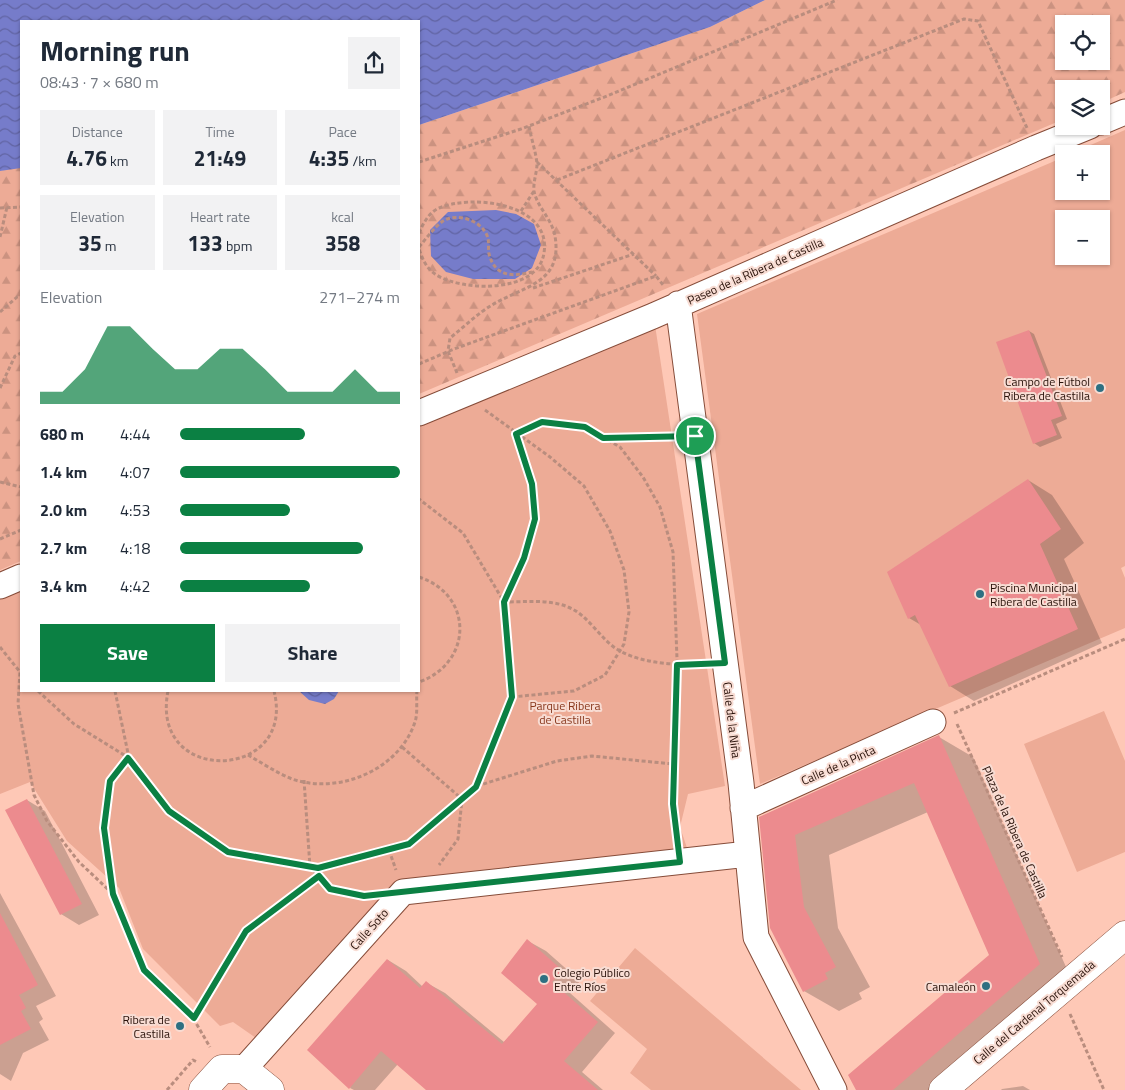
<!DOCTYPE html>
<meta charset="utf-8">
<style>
:root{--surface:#fff;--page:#f2f2f3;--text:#1f2937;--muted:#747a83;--accent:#0b8043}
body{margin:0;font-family:"Titillium Web",sans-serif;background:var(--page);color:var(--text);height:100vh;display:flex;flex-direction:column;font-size:19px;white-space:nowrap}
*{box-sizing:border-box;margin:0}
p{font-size:16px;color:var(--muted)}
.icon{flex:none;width:28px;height:28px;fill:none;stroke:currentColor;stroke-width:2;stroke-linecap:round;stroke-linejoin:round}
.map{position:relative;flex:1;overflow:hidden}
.sheet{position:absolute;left:20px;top:20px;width:400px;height:672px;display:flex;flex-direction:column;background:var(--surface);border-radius:0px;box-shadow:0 1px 4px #0004}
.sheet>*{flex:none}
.buttons{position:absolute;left:1055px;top:15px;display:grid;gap:10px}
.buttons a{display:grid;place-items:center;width:55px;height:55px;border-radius:0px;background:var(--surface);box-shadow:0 1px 4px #0004;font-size:25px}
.pin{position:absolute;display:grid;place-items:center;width:42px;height:42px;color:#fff;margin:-21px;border:2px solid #fff;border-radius:50%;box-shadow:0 1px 5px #0007}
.round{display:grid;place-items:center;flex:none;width:52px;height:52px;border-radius:0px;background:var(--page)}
.overview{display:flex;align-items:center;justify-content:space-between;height:85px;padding:0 20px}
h1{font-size:28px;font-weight:700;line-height:38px}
.figures{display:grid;grid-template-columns:repeat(3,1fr);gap:8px;height:85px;padding:5px 20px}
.figures div{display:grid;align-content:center;border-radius:0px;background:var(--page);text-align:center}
.figures b{font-size:21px;font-weight:700}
.figures small{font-size:14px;font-weight:400}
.figures p{font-size:14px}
.chart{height:140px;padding:10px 20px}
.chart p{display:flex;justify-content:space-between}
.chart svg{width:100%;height:90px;margin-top:5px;fill:var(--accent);opacity:.7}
.button{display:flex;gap:10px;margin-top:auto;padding:10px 20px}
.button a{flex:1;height:58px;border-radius:0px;background:var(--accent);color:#fff;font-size:20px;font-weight:700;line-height:58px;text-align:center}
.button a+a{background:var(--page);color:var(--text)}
ul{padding:0 20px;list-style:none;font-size:16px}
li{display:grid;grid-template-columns:80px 60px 1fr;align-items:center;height:38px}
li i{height:12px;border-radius:6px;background:var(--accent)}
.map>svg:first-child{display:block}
.forest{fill:url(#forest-firs);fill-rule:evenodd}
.park{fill:#edab96;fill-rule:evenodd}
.water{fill:url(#water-waves)}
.shadow{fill:#0003}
.building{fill:#ec8b8e}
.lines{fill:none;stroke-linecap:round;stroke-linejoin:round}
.street-casing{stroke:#864c39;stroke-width:27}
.secondary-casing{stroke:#864c39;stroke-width:29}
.path{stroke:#b98d7e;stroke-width:3;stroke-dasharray:4 2.5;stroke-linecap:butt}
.street{stroke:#fff;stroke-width:25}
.secondary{stroke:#fff;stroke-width:28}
.route-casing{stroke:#fff;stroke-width:10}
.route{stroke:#0b8043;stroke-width:6}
.poi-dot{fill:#2e7082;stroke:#f8dcd3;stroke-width:2}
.labels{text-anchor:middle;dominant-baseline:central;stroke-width:4;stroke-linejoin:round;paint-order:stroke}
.street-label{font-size:12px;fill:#281109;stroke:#f8dcd3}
.poi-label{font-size:12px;fill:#281109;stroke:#f8dcd3;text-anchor:end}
.park-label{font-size:12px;fill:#88371c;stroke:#f8dcd3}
</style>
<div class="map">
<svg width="1125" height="1090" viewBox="0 0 1125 1090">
<defs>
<pattern id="forest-firs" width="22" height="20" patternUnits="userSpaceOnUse" patternTransform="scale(1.25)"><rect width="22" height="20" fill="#edab96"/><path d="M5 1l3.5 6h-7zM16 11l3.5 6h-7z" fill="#cb9280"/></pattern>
<pattern id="water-waves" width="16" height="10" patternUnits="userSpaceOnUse" patternTransform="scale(1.25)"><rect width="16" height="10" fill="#767cca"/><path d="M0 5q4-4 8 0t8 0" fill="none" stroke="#6164a2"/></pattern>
</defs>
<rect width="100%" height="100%" fill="#fec8b6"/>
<path class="forest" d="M765 0H1125V92L1101 103V89H1064V119L419 394V125L710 27ZM1064 24H1101V61H1064Z
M11 168H21V561L0 570V171Z"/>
<path class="park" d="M1125 130V566L1121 568 1125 578V628L760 784 697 314 1064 157V191H1101V154H1070ZM1064 219H1101V256H1064Z
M655 325 725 786 688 794 680 827 688 851 399 883 259 1040 233 1022 220 1026 143 949 119 888 67 841 30 782 0 794V599L21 590V691H419V422Z
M1104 711 1125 761V852L1077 872 1024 744Z
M635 948 801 1090H651L630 1073 647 1049 590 1001Z"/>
<path class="water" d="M0 0H765L710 27 419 125V21H21V168L0 171Z
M496 210 516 214 534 224 541 245 532 268 515 279H473L446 272 431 256 430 230 448 212Z
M299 691H339L334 699 325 704 309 700Z"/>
<path class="shadow" d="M1029 331 1034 334 1067 419 1056 424 1062 438 1040 447 1034 443Z
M1028 480 1052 495 1084 543 1064 559 1102 643 974 701 950 686 921 625 909 618Z
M939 737 973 757 1074 985 951 1090H858L991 955 928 812 829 855 838 928 870 987 859 993 862 999 839 1011 804 991 760 817Z
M27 800 45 811 99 915 79 925 61 914Z
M0 893 56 996 36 1006 43 1019 39 1022 49 1040 23 1053 11 1081 0 1074Z
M528 941 546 951 580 981 570 993 615 1033 582 1072 603 1090H428L398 1064 375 1090H354L350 1088 388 960 406 971 423 987 427 983 445 993 504 1042 539 1004Z
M1023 1086 1030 1090H1001L1002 1089Z"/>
<path class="building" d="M1029 330 1062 416 1051 420 1057 435 1033 444 996 342Z
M1028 479 1061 529 1040 544 1078 629 949 687 915 615 908 619 887 572Z
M939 735 1040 964 893 1090H856L848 1075 989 955 914 783 795 835 804 907 836 967 825 973 828 979 803 992 770 928 759 817Z
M27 799 82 904 60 915 5 810Z
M0 913 38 985 19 995 26 1008 21 1011 31 1029 0 1045Z
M527 939 562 970 552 982 598 1022 564 1061 598 1090H426L381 1051 349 1089 307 1050 387 959 420 988 426 981 502 1044 537 1004 501 973Z"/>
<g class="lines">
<defs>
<path id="street" d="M1101 122 1125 112
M678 304 741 783 756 937 834 1090
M419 413 653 316 1036 148 1090 126
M0 586 21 577
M743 808 933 722
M244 1069 403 892 748 854"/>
<path id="secondary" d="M203 1090 222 1069H244L270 1090
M943 1090 1125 935"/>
</defs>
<use href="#street" class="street-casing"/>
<use href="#secondary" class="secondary-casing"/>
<path class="path" d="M419 162 521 129 607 96 837 0
M537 162 656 276
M557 180 964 19 978 21 1027 128
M0 208 21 207
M521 211 534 191
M419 233C423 224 428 214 437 209 470 193 552 203 544 253 538 294 461 292 435 274 426 268 422 258 419 249
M0 237 7 207
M419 247C426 239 434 227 443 221 458 212 483 221 488 238 489 243 488 249 489 254 495 277 513 277 532 272
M533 288 634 254
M0 312 17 297 21 296
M419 364 454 349 656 276 664 286
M457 373 448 351 450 338C464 327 478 313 492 305 523 286 563 284 555 236 552 219 537 207 534 191 533 182 537 172 537 164 536 152 531 138 529 126
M0 388 15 356 21 353
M485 410 550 457 584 486 610 531 624 570 629 612 624 644 605 675 574 691 512 697
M604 438 673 436
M0 482 21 487
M0 539 21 530
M419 577C474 595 473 663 419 682
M0 647 20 672 18 704 34 795 47 821 79 862 113 894 144 970 193 1018 210 1047
M38 691 74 724 129 758 110 781 104 828 113 894
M115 691 129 758 169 811 228 852 318 868 409 844 476 787 512 697 504 602 463 533 419 499
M168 691C149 787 297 781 274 691
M954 713 1125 639
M957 724 1062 957
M402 747 462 799 458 839 439 865
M248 755C262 763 277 773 292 779 339 795 399 770 415 722 418 713 416 701 417 691
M304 780 310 867 330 889 367 895
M477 786 557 761 592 756 673 764
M677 839C671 781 674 723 677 665V659L673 552 660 507 643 477 620 447 585 427 541 422 516 433C524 461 538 491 535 519 533 546 515 578 504 602 524 602 549 599 568 607 589 615 601 641 620 651 644 664 676 665 702 664
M389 850 396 870
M1070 1014 1104 1090
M193 1018 246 931 319 876
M167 1090 193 1060 197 1062"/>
<use href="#street" class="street"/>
<use href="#secondary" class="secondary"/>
</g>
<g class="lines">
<defs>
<path id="route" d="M542 422 585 427 603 438 695 436 725 663 677 665 673 804 680 862 364 896 330 889 319 876 246 931 194 1018 144 970 113 894 104 828 110 781 128 758 169 811 228 852 318 868 409 844 476 787 512 697 504 602 524 558 535 519 532 484 516 434Z"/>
</defs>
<use href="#route" class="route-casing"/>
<use href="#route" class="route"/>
</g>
<g class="poi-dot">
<circle cx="1100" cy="388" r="5"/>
<circle cx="980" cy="594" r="5"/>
<circle cx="544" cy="979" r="5"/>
<circle cx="986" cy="986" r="5"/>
<circle cx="180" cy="1026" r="5"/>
</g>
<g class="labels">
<g class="street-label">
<text transform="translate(755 271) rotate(-24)">Paseo de la Ribera de Castilla</text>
<text transform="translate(732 720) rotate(83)">Calle de la Niña</text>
<text transform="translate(838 765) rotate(-24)">Calle de la Pinta</text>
<text transform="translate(1015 832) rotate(66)">Plaza de la Ribera de Castilla</text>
<text transform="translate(369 929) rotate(-48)">Calle Soto</text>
<text transform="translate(1034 1012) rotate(-40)">Calle del Cardenal Torquemada</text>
</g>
<g class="poi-label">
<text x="1090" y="381">Campo de Fútbol<tspan x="1090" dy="14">Ribera de Castilla</tspan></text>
<text x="990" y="587" text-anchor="start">Piscina Municipal<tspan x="990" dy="14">Ribera de Castilla</tspan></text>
<text x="554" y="972" text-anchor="start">Colegio Público<tspan x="554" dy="14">Entre Ríos</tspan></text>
<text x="976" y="986">Camaleón</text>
<text x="170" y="1019">Ribera de<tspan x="170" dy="14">Castilla</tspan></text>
</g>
<g class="park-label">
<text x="565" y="705">Parque Ribera<tspan x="565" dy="14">de Castilla</tspan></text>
</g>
</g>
</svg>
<div class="buttons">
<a><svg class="icon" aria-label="locate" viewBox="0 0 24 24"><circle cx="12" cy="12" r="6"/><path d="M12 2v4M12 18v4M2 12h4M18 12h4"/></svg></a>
<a><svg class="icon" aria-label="layers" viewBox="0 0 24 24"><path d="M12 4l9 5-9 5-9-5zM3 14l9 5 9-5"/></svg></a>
<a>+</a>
<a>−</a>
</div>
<div class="pin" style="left:695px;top:436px;background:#1e9e55"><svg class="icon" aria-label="arrive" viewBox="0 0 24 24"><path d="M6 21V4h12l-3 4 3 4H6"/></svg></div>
<section class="sheet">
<div class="overview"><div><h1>Morning run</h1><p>08:43 · 7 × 680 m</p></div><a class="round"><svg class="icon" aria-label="share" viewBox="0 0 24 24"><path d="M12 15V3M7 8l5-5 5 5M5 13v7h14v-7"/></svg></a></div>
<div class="figures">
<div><p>Distance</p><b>4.76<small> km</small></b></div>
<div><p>Time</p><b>21:49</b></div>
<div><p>Pace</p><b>4:35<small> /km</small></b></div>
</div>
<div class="figures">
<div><p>Elevation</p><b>35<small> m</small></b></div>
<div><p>Heart rate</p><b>133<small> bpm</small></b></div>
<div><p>kcal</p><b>358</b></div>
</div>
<div class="chart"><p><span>Elevation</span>271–274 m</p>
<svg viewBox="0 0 160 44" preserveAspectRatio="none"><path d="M0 44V38L10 38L20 27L30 6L40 6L50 17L60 27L70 27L80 17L90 17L100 27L110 38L120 38L130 38L140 27L150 38L160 38V44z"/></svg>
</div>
<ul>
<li><b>680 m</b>4:44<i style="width:57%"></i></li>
<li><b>1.4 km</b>4:07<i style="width:100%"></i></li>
<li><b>2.0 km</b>4:53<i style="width:50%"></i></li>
<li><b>2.7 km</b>4:18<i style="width:83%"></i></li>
<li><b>3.4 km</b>4:42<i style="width:59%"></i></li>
</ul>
<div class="button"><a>Save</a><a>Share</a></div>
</section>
</div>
